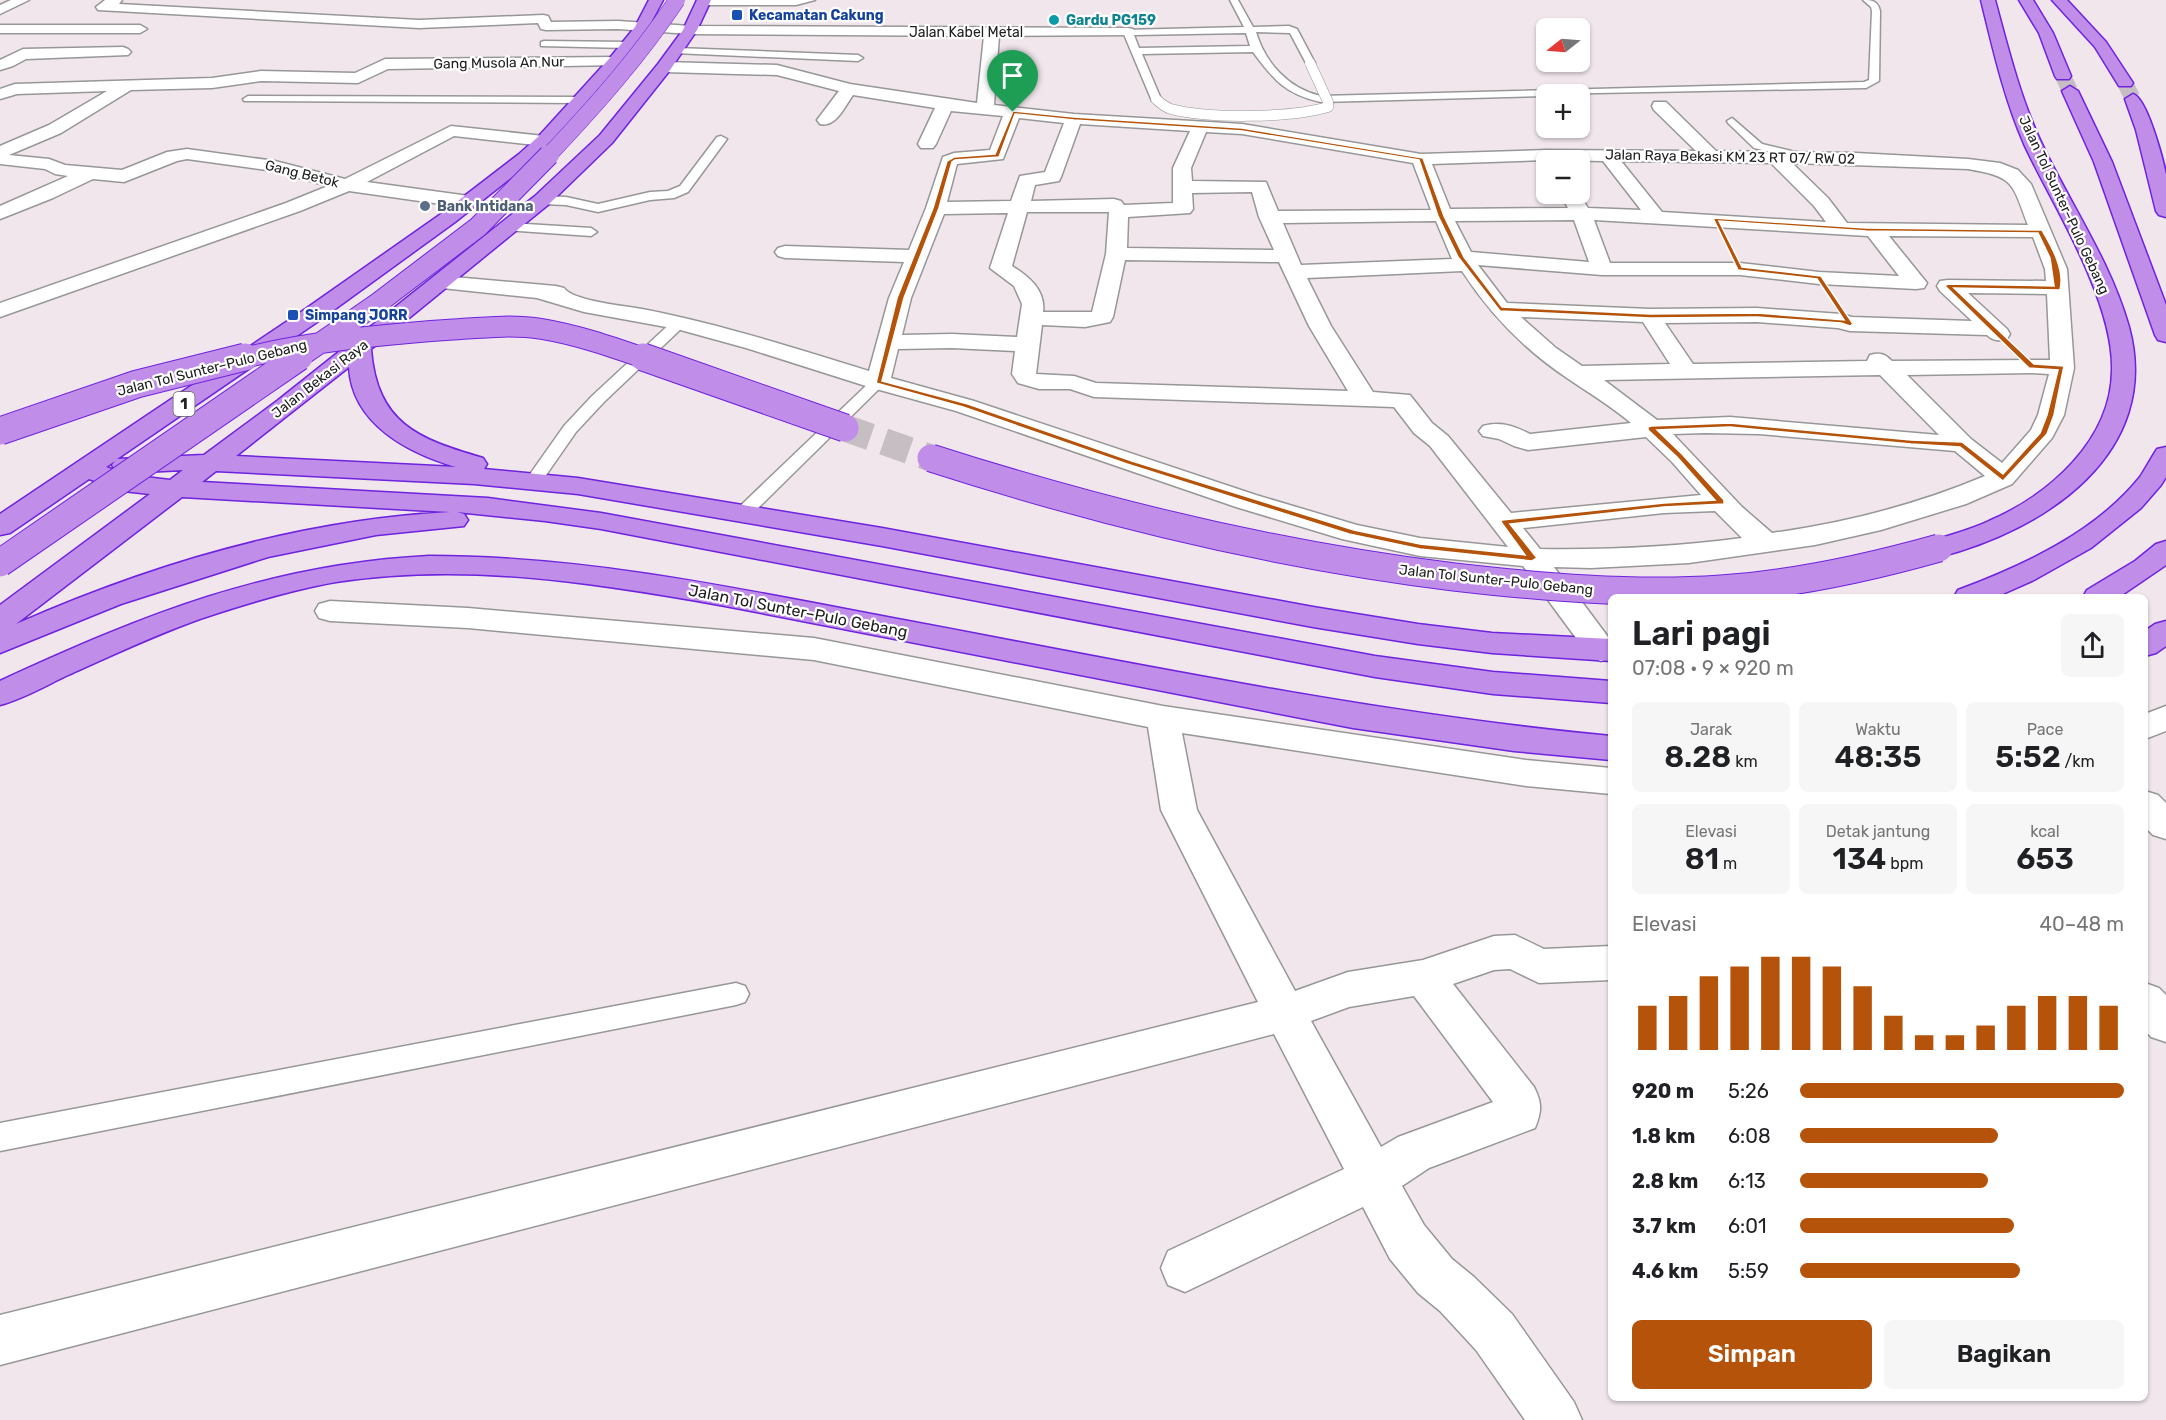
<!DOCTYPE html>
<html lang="id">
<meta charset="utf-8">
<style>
:root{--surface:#fff;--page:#f6f6f6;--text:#202124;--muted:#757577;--accent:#b45309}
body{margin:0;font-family:Rubik,sans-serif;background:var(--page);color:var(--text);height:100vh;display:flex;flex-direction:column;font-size:22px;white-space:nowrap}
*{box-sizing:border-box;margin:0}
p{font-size:20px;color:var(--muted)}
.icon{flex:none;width:33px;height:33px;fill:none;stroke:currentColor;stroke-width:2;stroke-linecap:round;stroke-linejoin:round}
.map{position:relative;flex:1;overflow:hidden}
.panel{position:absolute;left:1608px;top:594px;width:540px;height:807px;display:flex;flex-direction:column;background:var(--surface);border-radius:9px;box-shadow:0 2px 4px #0004}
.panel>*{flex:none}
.needle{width:39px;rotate:253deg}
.controls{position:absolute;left:1536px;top:18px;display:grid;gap:12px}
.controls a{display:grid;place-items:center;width:54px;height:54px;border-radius:9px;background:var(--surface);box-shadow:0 2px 4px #0004;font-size:30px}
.pin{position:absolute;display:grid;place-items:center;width:51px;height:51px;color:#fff;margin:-62px -26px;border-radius:50% 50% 50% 0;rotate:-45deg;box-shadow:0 0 6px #0007}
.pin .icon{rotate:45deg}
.round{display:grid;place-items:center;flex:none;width:63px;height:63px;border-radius:9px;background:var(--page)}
.overview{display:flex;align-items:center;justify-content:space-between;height:102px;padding:0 24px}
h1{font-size:33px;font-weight:600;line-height:45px}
.metrics{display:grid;grid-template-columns:repeat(3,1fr);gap:9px;height:102px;padding:6px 24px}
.metrics div{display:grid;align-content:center;border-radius:9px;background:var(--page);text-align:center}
.metrics b{font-size:30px;font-weight:600}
.metrics small{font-size:16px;font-weight:400}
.metrics p{font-size:16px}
.chart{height:168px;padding:12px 24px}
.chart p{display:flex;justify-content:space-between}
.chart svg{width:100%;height:108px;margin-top:6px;stroke:var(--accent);stroke-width:6}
.button{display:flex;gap:12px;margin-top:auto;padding:12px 24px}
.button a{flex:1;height:69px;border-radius:9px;background:var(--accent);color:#fff;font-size:24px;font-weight:600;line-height:69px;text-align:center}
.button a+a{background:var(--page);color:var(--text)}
ul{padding:0 24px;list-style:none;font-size:20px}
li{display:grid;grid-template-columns:96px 72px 1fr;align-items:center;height:45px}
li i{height:15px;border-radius:8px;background:var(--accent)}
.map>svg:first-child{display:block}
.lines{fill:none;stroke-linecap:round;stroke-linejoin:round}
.highway-tunnel-far1{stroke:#c6bec3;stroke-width:16;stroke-dasharray:16 8;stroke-linecap:butt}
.highway-tunnel{stroke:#c6bec3;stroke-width:27;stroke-dasharray:27 14;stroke-linecap:butt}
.lane-casing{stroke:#979797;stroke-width:3}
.street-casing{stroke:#979797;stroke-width:3}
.highway-casing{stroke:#6e23de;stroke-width:3}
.lane{fill:#fff;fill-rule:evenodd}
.street{fill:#fff;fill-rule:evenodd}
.highway{fill:#c08de9;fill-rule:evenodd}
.lane-bridge-casing{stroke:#979797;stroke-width:11;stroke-linecap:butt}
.highway-bridge-far2-casing{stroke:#6e23de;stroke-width:17;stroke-linecap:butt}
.highway-bridge-far1-casing{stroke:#6e23de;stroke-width:22;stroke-linecap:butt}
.highway-bridge-casing{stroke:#6e23de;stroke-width:29;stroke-linecap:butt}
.lane-bridge{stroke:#fff;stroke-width:10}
.highway-bridge-far2{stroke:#c08de9;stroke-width:16}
.highway-bridge-far1{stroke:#c08de9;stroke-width:20}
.highway-bridge{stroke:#c08de9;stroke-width:27}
.route{fill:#b45309;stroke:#fff;stroke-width:1.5;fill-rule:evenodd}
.transit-dot{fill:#1a4fb4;stroke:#fff;stroke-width:2}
.culture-dot{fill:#0f9aa8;stroke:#fff;stroke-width:2}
.service-dot{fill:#5c6f8a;stroke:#fff;stroke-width:2}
.labels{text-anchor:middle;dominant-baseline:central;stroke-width:4.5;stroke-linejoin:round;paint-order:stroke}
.far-transit-label{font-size:14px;font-weight:bold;fill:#164399;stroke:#fff;text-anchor:start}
.far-culture-label{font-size:14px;font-weight:bold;fill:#0d838f;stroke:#fff;text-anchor:start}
.far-street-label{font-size:14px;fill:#202020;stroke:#fff}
.far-service-label{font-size:14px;font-weight:bold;fill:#4e5e75;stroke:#fff;text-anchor:start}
.shield{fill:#fff;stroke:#636363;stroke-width:1.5}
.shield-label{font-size:15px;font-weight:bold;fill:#202020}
.street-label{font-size:16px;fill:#202020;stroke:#fff}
</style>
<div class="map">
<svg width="2166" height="1420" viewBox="0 0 2166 1420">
<rect width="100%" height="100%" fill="#f0e6ec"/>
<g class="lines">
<path class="highway-tunnel-far1" d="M2063 76 2070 91
M2125 83 2133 99"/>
<path class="highway-tunnel" d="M845 428 931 458"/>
<defs>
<path id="lane" d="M703 0H815L796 5H700L699 3Z
M1230 0H1238L1253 27 1289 26 1297 29 1315 63 1313 65H1307L1290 33 1256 32C1265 63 1289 89 1321 96L1864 82 1869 80 1872 11 1871 7 1863 0C1872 0 1878 1 1880 11L1879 81 1866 88 1546 94V96L1321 102C1285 94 1274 80 1253 52L1142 54 1161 99 1152 101 1123 32 1125 30 1244 27ZM1246 33 1250 46 1139 48 1134 35Z
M544 41 627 42 632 45 627 48 541 46V42Z
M677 48 858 55 863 58 858 61 674 53 672 51Z
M248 96 579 97 584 100 579 103 244 101 243 99Z
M1732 118 1762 144 1808 155 1810 157 1804 160 1754 148 1728 123 1727 121Z
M721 136 727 139 688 192 674 198 650 200 598 212 566 205 542 204 536 200 542 196 566 197 598 204 650 192 668 191 680 186 717 137Z
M510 223 591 228 597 232 591 236 506 230 504 227 506 224Z
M679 319 684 320 686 323 684 326 604 402 576 432 542 481H530L528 477 564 426 592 396 674 320Z
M878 377 883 379 886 382 883 385 749 517H737L734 513 737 509 873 379Z
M736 983 745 986 749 994 745 1002 736 1005 0 1151V1123Z"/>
<path id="street" d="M11 0H29L0 14V5Z
M105 0H122L119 4 419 20 543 15 548 16 551 22 618 21 690 26 1128 28 1133 29 1135 32 1133 35 999 36 994 105 1074 114 1242 124 1421 154 1546 150 1696 151 1654 110 1652 106 1654 102H1666L1716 151 1856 153 1968 159 2000 163 2018 170 2031 184 2067 269 2074 368 2064 415 2052 438 2012 484 1966 504 1881 530 1815 545 1689 563 1591 568 1554 567 1565 582 1563 585 1570 586 1611 641V658L1601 661 1590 657 1548 600 1544 593 1546 590 1540 589 1523 566 1420 556 1342 539 1236 507 956 411 869 387 746 348 677 329 584 312 537 298 442 288 434 287 431 282 434 277 442 276 556 286 564 288C572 301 626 306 642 309 720 324 794 348 869 371L889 298 904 262 785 258 778 256 775 252 778 248 785 246 909 250 926 208 943 157 954 153 990 150 1003 116 951 111 936 144 933 148H921L918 144 935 108 853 95C845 106 836 128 820 124L817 120 839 91 777 75 664 72 656 67 664 62 777 65 850 84 977 103 984 36 690 34 618 29 546 30 541 29 538 23 419 28 98 10 96 7ZM1019 118 1064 123 1045 172 1020 176 1011 201 947 202 957 164 1003 159ZM1080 124 1190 131 1173 168V203L1124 205 1121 201 1114 199 1031 201 1035 185 1059 181 1061 177ZM1206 132 1242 134 1413 163 1431 210 1278 211 1266 182 1192 181 1191 168ZM1546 160 1603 161 1641 210 1588 208 1579 194H1563L1561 196 1568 208 1450 209 1432 164ZM1621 161 1771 163 1814 206 1826 222 1662 212ZM1792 163 1968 169C2015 177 2012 183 2028 225L1847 223 1828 198ZM1252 192 1259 217 1274 250 1127 248 1128 217 1190 213 1193 209 1192 193ZM1027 212H1109L1106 254 1092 312H1043C1046 290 1028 276 1012 266ZM1008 213 990 268 1014 286 1022 304 1017 337 952 334 902 335 911 298 944 214ZM1574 220 1589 262 1471 252 1455 221ZM1594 220 1868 236 1899 276 1819 272 1740 263H1610ZM1436 221 1452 259 1301 265 1283 223ZM1889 236 2033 237 2045 269 2046 281 1948 280 1940 281 1937 286 1940 291 1972 321 1852 317 1841 314 1757 308 1650 309 1507 303 1478 265 1602 275H1740L1819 284 1916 289 1924 288 1927 283ZM1125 260 1279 262 1309 326 1348 391 1096 383 1074 376 1036 374 1042 325 1085 327 1110 322 1113 317ZM1462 271C1490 314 1525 350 1567 378 1589 393 1611 406 1631 423L1530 434C1514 426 1501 421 1483 426L1479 431 1483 436 1499 439 1514 446 1528 450 1646 437 1672 462 1701 495 1511 513 1448 436 1432 423 1410 395 1373 392 1331 326 1307 278ZM1968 293 2047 294 2050 360 1892 361C1885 354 1880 352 1870 355L1867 361 1693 364 1665 323 1757 322 1838 328 1850 331 1987 335C1993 341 1999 341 2007 339L2010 334 2007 329ZM1521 317 1643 322 1670 364 1582 366 1556 348ZM952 348 1015 351 1012 374 1018 383 1039 389H1070L1094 397 1394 407 1414 433 1430 446 1508 547 1420 538 1357 525 1256 495 974 401 891 378 898 349ZM2032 373 2049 374 2038 415 2031 430 2002 463 1971 439 1907 375ZM1880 375 1939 435 1730 417 1657 420 1604 380ZM1705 433 1759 434 1955 451 1985 476C1916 505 1845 523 1772 533L1742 507 1673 434ZM1715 511 1742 538C1675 547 1608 550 1540 549L1523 528 1664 513Z
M0 25H140L147 29 140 33H0Z
M123 47 128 49 131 52 128 55 26 59 13 66 0 70V60L23 49Z
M614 57 622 62 619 65 388 69 358 83 261 81 212 88 131 90 61 133 9 155 49 159 65 165 122 170 167 152 187 149 275 161 345 179 451 126 544 136 550 137 553 141 550 145 544 146 454 136 367 182 469 196 476 198 479 202 476 206 469 208 349 191 300 211 0 317V303L286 203 328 186 274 171 187 159 177 161 124 182 93 179 53 198 0 219V206L68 176 55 174 45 169 0 164V146L49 125 107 91 17 94 0 99V89L15 84 212 78 261 71 355 73 385 59Z
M330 601 468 608 814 638 1163 706 1526 760 1611 768V794L1526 786 1182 733 1197 810 1295 991 1348 972 1423 960 1494 936 1515 935 1544 949 1611 946V980L1539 983 1510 969 1494 970 1453 984 1534 1087C1542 1103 1542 1111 1535 1128L1429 1168 1402 1186 1424 1225 1452 1259 1474 1277 1512 1314 1574 1402 1582 1420H1525L1476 1350 1440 1311 1418 1293 1390 1259 1363 1207 1185 1292 1168 1285 1161 1268 1168 1251 1344 1169 1274 1034 0 1365V1315L1258 1002 1161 810 1148 727 814 660 468 628 330 621 319 618 315 611 319 604ZM1414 996 1493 1102 1398 1137 1381 1147 1311 1021 1349 1007Z
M2166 706V731L2145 739V714Z
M2145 791 2158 795 2166 803V839L2153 835 2145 827Z
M2145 983 2159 988 2166 995V1042L2151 1037 2145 1030Z"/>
<path id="highway" d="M649 0H663L648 28 619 65 550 145 531 162 455 222 320 320 117 459 204 455 277 401 535 196 600 135 658 64 683 30 697 0H711L697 30 670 70 612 143 549 204 371 349C377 424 418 439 483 458L487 464 484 469 578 478 882 528 1313 607 1418 624 1492 633 1611 639V661L1492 653 1418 644 1313 627 882 546 578 494 474 484 216 471 202 482 488 498 601 513 1375 656 1493 672 1611 681V703L1493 694 1375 677 601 529 545 521 457 512 464 514 468 520 464 526 376 535 268 557 121 604 0 653V630L3 629 0 630V605L150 494 123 491 89 479 10 533 0 535V514L304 310 441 214 519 154 538 137 609 59 635 27ZM349 367C352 424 408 453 456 467L236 456ZM115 461 112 465 116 471 125 473 183 470 170 480 128 475 106 467ZM182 497 450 512C301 520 152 564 16 624Z
M1981 0H1995C2008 48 2020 97 2041 142 2070 204 2110 260 2129 327 2163 453 2045 530 1939 557L1929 554 1925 548 1929 542C1949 535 1970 530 1989 521 2049 495 2111 441 2112 371 2113 340 2102 307 2090 278 2072 232 2045 189 2024 144 2004 98 1993 49 1981 0Z
M2019 0H2033L2053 33 2071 76 2069 79H2057L2055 76 2039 33Z
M2052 0H2067L2106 42 2133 83 2131 86H2119L2095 47Z
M2070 86 2078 91 2112 162 2166 305V342L2158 340 2155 335 2094 162 2062 91Z
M2133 94C2147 98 2163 159 2166 174 2166 188 2166 203 2166 217L2159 215 2156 211 2136 130 2125 99Z
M2166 447V477L2161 485 2141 508 2091 548 2034 580 1996 597H1954L1958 590C2024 565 2095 533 2140 477 2146 468 2151 458 2157 449Z
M2166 541V565L2119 597H2083L2087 590 2135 561 2156 544Z
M429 556C584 556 735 588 887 617 1128 662 1367 713 1611 736V760L1514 751 1353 728 725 606C596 583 467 562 336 582 290 590 245 604 200 619 155 635 110 656 66 676 45 686 23 699 0 705V681C143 615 269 564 429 556Z
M2166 621V646L2156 653 2145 656V631L2155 624Z"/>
</defs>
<use href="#lane" class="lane-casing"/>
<use href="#street" class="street-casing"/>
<use href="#highway" class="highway-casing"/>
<use href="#lane" class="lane"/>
<use href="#street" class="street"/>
<use href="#highway" class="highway"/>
<defs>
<path id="lane-bridge" d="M1156 99C1161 104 1165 107 1171 109 1208 119 1291 118 1328 107V102L1310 63"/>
<path id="highway-bridge-far2" d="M548 156C596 105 638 58 677 0"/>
<path id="highway-bridge-far1" d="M239 359C307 342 376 335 446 330 478 328 511 324 542 329 578 335 612 347 647 359
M297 359 378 303 478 227 549 155"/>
<path id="highway-bridge" d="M643 357 845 428
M0 431 137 384 245 357
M931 458C1102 513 1275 555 1454 577 1542 587 1632 595 1721 589 1795 584 1868 568 1939 548
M0 563 299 357"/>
</defs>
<use href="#lane-bridge" class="lane-bridge-casing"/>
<use href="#highway-bridge-far2" class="highway-bridge-far2-casing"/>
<use href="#highway-bridge-far1" class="highway-bridge-far1-casing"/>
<use href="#highway-bridge" class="highway-bridge-casing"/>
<use href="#lane-bridge" class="lane-bridge"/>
<use href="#highway-bridge-far2" class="highway-bridge-far2"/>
<use href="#highway-bridge-far1" class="highway-bridge-far1"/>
<use href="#highway-bridge" class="highway-bridge"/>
</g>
<path class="route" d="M1013 111 1074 117 1242 128 1423 158 1444 216 1464 257 1502 307 1650 314 1757 313 1844 320 1817 279 1738 270 1713 218 1866 228 2042 230C2052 247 2065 270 2060 290L1954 288 2034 364 2064 366 2054 415 2047 434 2003 481 1960 447 1911 444 1730 427 1657 430 1682 454 1724 500V504L1664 507 1510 524 1537 558 1532 561 1420 549 1349 534 1127 464 963 407 876 383 897 298 933 208 947 161 954 157 995 154ZM1015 114 1074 120 1242 131 1419 160 1438 216 1458 257 1500 311 1650 318 1757 317 1841 323 1850 326 1853 324 1821 276 1742 267 1719 221 1866 231 2038 233 2050 258 2054 286 1948 284 1945 286 2029 368 2058 370 2047 415 2040 433 2003 474 1962 442 1911 440 1730 423 1651 426 1648 427V430L1677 457 1715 500 1664 503 1502 520 1501 522 1525 555 1420 544 1354 530 1132 461 968 404 882 381 904 298 939 208 952 162 955 160 999 157Z"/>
<g class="transit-dot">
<rect x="731" y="9" width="12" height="12" rx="3"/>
<rect x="287" y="309" width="12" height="12" rx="3"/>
</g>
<circle class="culture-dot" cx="1054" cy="20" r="6"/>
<circle class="service-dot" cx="425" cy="206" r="6"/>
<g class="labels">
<g class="far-transit-label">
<text x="749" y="15">Kecamatan Cakung</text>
<text x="305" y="315">Simpang JORR</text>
</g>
<g class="far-culture-label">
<text x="1066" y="20">Gardu PG159</text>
</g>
<g class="far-street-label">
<text x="966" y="32">Jalan Kabel Metal</text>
<text transform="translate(499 63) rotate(-1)">Gang Musola An Nur</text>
<text transform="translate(1730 157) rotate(1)">Jalan Raya Bekasi KM 23 RT 07/ RW 02</text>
<text transform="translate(302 174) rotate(14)">Gang Betok</text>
<text transform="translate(2064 205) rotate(65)">Jalan Tol Sunter–Pulo Gebang</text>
<text transform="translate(212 368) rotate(-14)">Jalan Tol Sunter–Pulo Gebang</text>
<text transform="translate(320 379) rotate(-38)">Jalan Bekasi Raya</text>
<text transform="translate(1496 580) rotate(6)">Jalan Tol Sunter–Pulo Gebang</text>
</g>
<g class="far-service-label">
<text x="437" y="206">Bank Intidana</text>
</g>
<rect class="shield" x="173.5" y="392" width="21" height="24" rx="4.5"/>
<g class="shield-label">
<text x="184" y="404">1</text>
</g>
<g class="street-label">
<text transform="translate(798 611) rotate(11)">Jalan Tol Sunter–Pulo Gebang</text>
</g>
</g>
</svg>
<div class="controls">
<a><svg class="needle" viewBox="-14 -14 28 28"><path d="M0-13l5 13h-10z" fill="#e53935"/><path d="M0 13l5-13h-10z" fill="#757577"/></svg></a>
<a>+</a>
<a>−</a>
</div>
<div class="pin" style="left:1013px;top:112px;background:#1e9e55"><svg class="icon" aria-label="arrive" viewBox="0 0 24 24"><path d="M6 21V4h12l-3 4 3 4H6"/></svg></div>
<section class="panel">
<div class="overview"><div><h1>Lari pagi</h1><p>07:08 · 9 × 920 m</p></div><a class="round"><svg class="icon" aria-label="share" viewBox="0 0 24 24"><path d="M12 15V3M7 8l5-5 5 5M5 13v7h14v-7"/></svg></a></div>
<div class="metrics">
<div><p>Jarak</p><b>8.28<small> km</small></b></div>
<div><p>Waktu</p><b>48:35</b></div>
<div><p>Pace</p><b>5:52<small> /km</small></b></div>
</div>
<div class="metrics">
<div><p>Elevasi</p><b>81<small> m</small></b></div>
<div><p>Detak jantung</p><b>134<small> bpm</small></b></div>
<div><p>kcal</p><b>653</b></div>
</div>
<div class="chart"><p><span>Elevasi</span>40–48 m</p>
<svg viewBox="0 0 160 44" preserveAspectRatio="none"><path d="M5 44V26M15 44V22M25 44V14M35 44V10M45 44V6M55 44V6M65 44V10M75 44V18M85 44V30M95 44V38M105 44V38M115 44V34M125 44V26M135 44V22M145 44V22M155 44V26"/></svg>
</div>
<ul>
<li><b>920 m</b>5:26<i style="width:100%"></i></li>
<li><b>1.8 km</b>6:08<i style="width:61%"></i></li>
<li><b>2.8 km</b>6:13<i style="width:58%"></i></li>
<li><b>3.7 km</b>6:01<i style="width:66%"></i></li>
<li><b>4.6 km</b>5:59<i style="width:68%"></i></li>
</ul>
<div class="button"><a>Simpan</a><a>Bagikan</a></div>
</section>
</div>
